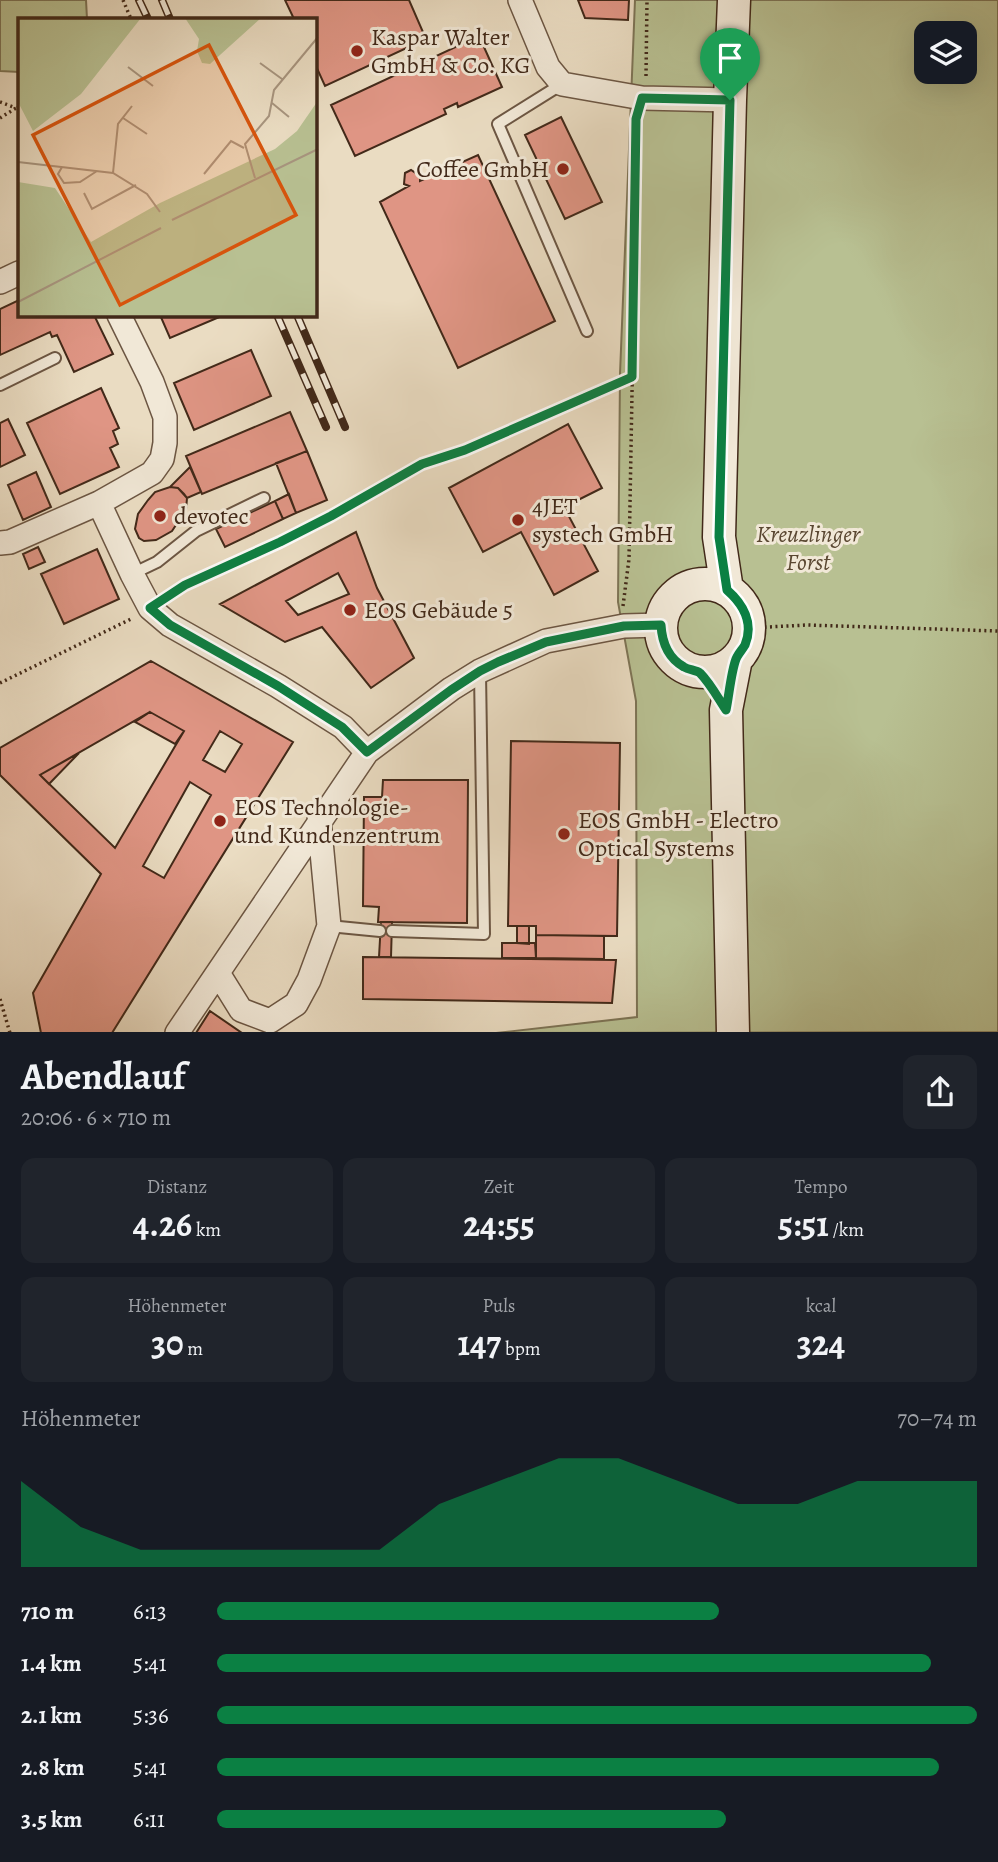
<!DOCTYPE html>
<html lang="de">
<meta charset="utf-8">
<style>
:root{--surface:#171b24;--page:#20242c;--text:#f1f3f6;--muted:#9ea1a6;--accent:#0b8043}
body{margin:0;font-family:Alegreya,serif;background:var(--page);color:var(--text);height:100vh;display:flex;flex-direction:column;font-size:26px;white-space:nowrap}
*{box-sizing:border-box;margin:0}
p{font-size:23px;color:var(--muted)}
.icon{flex:none;width:38px;height:38px;fill:none;stroke:currentColor;stroke-width:2;stroke-linecap:round;stroke-linejoin:round}
.map{position:relative;height:1032px;overflow:hidden}
.panel{display:flex;flex-direction:column;background:var(--surface);flex:1}
.panel>*{flex:none}
.controls{position:absolute;left:914px;top:21px;display:grid;gap:14px}
.controls a{display:grid;place-items:center;width:63px;height:63px;border-radius:14px;background:var(--surface);box-shadow:0 7px 28px #0002;font-size:35px}
.pin{position:absolute;display:grid;place-items:center;width:60px;height:60px;color:#fff;margin:-72px -30px;border-radius:50% 50% 50% 0;rotate:-45deg;box-shadow:0 0 7px #0007}
.pin .icon{rotate:45deg}
.round{display:grid;place-items:center;flex:none;width:74px;height:74px;border-radius:14px;background:var(--page)}
.summary{display:flex;align-items:center;justify-content:space-between;height:119px;padding:0 21px}
h1{font-size:38px;font-weight:700;line-height:52px}
.metrics{display:grid;grid-template-columns:repeat(3,1fr);gap:10px;height:119px;padding:7px 21px}
.metrics div{display:grid;align-content:center;border-radius:14px;background:var(--page);text-align:center}
.metrics b{font-size:35px;font-weight:700}
.metrics small{font-size:19px;font-weight:400}
.metrics p{font-size:19px}
.chart{height:196px;padding:14px 21px}
.chart p{display:flex;justify-content:space-between}
.chart svg{width:100%;height:126px;margin-top:7px;fill:var(--accent);opacity:.7}
ul{padding:0 21px;list-style:none;font-size:23px}
li{display:grid;grid-template-columns:112px 84px 1fr;align-items:center;height:52px}
li i{height:18px;border-radius:9px;background:var(--accent)}
.map>svg:first-child{display:block}
.green{fill:#b8c092;stroke:#7d7456;stroke-width:2;fill-rule:evenodd}
.building{fill:#df9584;stroke:#422919;stroke-width:2;fill-rule:evenodd}
.lines{fill:none;stroke-linecap:round;stroke-linejoin:round}
.lane-casing{stroke:#6c5643;stroke-width:14}
.street-casing{stroke:#6c5643;stroke-width:26}
.secondary-casing{stroke:#422919;stroke-width:35}
.path{stroke:#422919;stroke-width:3.5;stroke-dasharray:2 3.5;stroke-linecap:butt}
.lane{stroke:#f1e8d7;stroke-width:10}
.street{stroke:#f1e8d7;stroke-width:23}
.secondary{stroke:#f1e8d7;stroke-width:32}
.rail-casing{stroke:#422919;stroke-width:8}
.rail{stroke:#f1e8d7;stroke-width:5;stroke-dasharray:16;stroke-linecap:butt}
.route-casing{stroke:#fff;stroke-width:14}
.route{stroke:#0b8043;stroke-width:9}
.poi-dot{fill:#8f2418;stroke:#f1e8d7;stroke-width:2.5}
.labels{text-anchor:middle;dominant-baseline:central;stroke-width:6;stroke-linejoin:round;paint-order:stroke}
.poi-label{font-size:24px;fill:#422919;stroke:#f1e8d7;text-anchor:start}
.park-label{font-size:24px;font-style:italic;fill:#5a4731;stroke:#f1e8d7}
.inset-road{fill:none;stroke:#a7947e;stroke-width:2}
.view{fill:#d7540d;fill-opacity:0.15;stroke:#d7540d;stroke-width:3.5}
.inset-edge{fill:none;stroke:#422919;stroke-width:3.5}
</style>
<div class="map">
<svg width="998" height="1033" viewBox="0 0 998 1033">
<rect width="100%" height="100%" fill="#eadcc2"/>
<filter id="stains"><feTurbulence type="fractalNoise" baseFrequency=".00286" numOctaves="4"/><feColorMatrix values="0 0 0 0 .2 0 0 0 0 .09 0 0 0 0 .02 0 0 0 .5 -.17"/></filter>
<radialGradient id="worn" r=".72"><stop offset=".6" stop-color="#630" stop-opacity="0"/><stop offset="1" stop-color="#630" stop-opacity=".3"/></radialGradient>
<path class="green" d="M0 0H86L87 19H19V72L0 71Z
M635 0H998V1032L496 1033 637 1017 636 701 618 602 620 374ZM926 33H964V72H926Z"/>
<path class="building" d="M285 0H409L426 39 325 86 315 64V19H294Z
M578 0H629L628 20 585 18Z
M479 36 502 87 458 107 457 103 444 109 446 114 355 156 331 105Z
M561 117 602 202 565 219 525 135Z
M478 155 555 321 458 368 380 202 409 186 404 184 405 173 411 170 420 176V181Z
M19 300V315H94L113 354 74 372 57 335 52 337 50 332 0 355V309Z
M160 315H224L170 338Z
M251 350 271 396 194 430 174 383Z
M101 388 119 428 113 431 118 444 110 448 119 467 60 494 27 423Z
M290 412 307 451 202 494 186 456Z
M8 419 25 455 0 467V423Z
M568 424 602 488 564 507 598 571 554 595 521 532 483 552 449 488Z
M307 451 327 500 296 513 276 463Z
M190 467 201 492 187 498 178 488 170 487Z
M36 472 51 507 23 520 8 485Z
M170 487 178 488 184 494 187 498 186 510 172 531 156 540 144 541 139 538 135 529 138 514 148 500 155 492Z
M289 494 296 513 283 519 275 501Z
M275 501 283 519 225 547 216 529Z
M356 532 377 588 414 658 371 688 322 627 285 642 220 604ZM338 573 349 594 298 615 286 601Z
M38 547 45 562 29 569 23 554Z
M97 549 119 599 64 624 41 574Z
M151 661 293 742 112 1033H41L33 993 101 874 0 775V748ZM150 712 184 731 115 848 40 775ZM220 731 242 744 225 772 203 760ZM190 782 211 795 164 878 143 866Z
M150 712 184 731 175 744 135 722Z
M511 741 620 743 617 936 536 935V926H508Z
M79 753 49 784 40 775Z
M383 780H468L467 923 378 922 379 907 363 906 364 797H382Z
M381 922H392L391 957H379Z
M517 926H529V944L517 943Z
M536 935 604 936V959L536 958Z
M502 943H535L536 958H502Z
M363 957 616 960 612 1003 363 999Z
M210 1011 242 1033H196Z"/>
<g class="lines">
<defs>
<path id="lane" d="M562 84 498 124 587 331
M0 385 55 358
M132 574 157 562 196 531 264 498
M329 926 380 931
M392 931 484 934 480 673"/>
<path id="street" d="M520 0 548 67 562 84 642 98 730 100
M0 282 19 273
M99 503 132 574 150 608 170 625 278 686 343 727 367 752
M0 543 10 542 99 503 152 473 162 459 165 443V417L152 382 119 315
M218 973 241 1010 270 1021 296 1004 309 980 329 926 319 820
M177 1033 367 752 451 689 480 671 546 641 624 626 661 625"/>
<path id="secondary" d="M661 628a44 44 0 1 1 88 0a44 44 0 1 1-88 0Z
M727 590 719 537 730 100 734 0
M733 1033 726 710 736 659"/>
</defs>
<use href="#lane" class="lane-casing"/>
<use href="#street" class="street-casing"/>
<use href="#secondary" class="secondary-casing"/>
<path class="path" d="M123 0 131 19
M646 76 647 0
M0 102 16 108
M0 118 16 108 19 109
M169 595 185 585 280 542 331 516 422 464 465 450 632 377
M623 606 629 559 637 117
M748 628 807 625 998 631
M0 683 133 618
M0 999 10 1033"/>
<use href="#lane" class="lane"/>
<use href="#street" class="street"/>
<use href="#secondary" class="secondary"/>
<defs>
<path id="rail" d="M139 0 148 19
M162 0 170 19
M277 315 326 427
M297 315 345 427"/>
</defs>
<use href="#rail" class="rail-casing"/>
<use href="#rail" class="rail"/>
</g>
<g class="lines">
<defs>
<path id="route" d="M642 98 730 100 719 537 727 590C743 604 754 623 745 645 742 650 738 654 736 659 731 672 729 696 726 710 718 698 710 683 700 673 696 670 689 670 684 667 668 658 662 643 661 625L624 626 546 642 498 662 480 671 451 690 367 752 342 727 278 686 170 625 150 608 185 585 280 542 331 516 422 464 465 450 632 377 636 119Z"/>
</defs>
<use href="#route" class="route-casing"/>
<use href="#route" class="route"/>
</g>
<g class="poi-dot">
<circle cx="357" cy="51" r="7"/>
<circle cx="563" cy="169" r="7"/>
<circle cx="160" cy="516" r="7"/>
<circle cx="518" cy="520" r="7"/>
<circle cx="350" cy="610" r="7"/>
<circle cx="220" cy="821" r="7"/>
<circle cx="564" cy="834" r="7"/>
</g>
<g class="labels">
<g class="poi-label">
<text x="371" y="37">Kaspar Walter<tspan x="371" dy="28">GmbH &amp; Co. KG</tspan></text>
<text x="549" y="169" text-anchor="end">Coffee GmbH</text>
<text x="532" y="506">4JET<tspan x="532" dy="28">systech GmbH</tspan></text>
<text x="174" y="516">devotec</text>
<text x="364" y="610">EOS Gebäude 5</text>
<text x="234" y="807">EOS Technologie-<tspan x="234" dy="28">und Kundenzentrum</tspan></text>
<text x="578" y="820">EOS GmbH - Electro<tspan x="578" dy="28">Optical Systems</tspan></text>
</g>
<g class="park-label">
<text x="808" y="534">Kreuzlinger<tspan x="808" dy="28">Forst</tspan></text>
</g>
</g>
<g transform="translate(18 18)">
<rect width="299" height="299" fill="#eadcc2"/>
<path d="M0 0H123L63 76 15 113 0 84ZM167 0H243L192 46 184 45 179 33 181 21ZM299 84V299H0V164L37 170 73 224 142 185 257 131 279 113Z" fill="#b8c092"/>
<path class="inset-road" d="M242 45 264 61M110 49 135 68M254 85 271 99M105 100 129 116M0 144 95 155 129 176 142 194M44 149 40 156 46 165 62 164 79 153M95 155 100 106 114 88M186 156 213 123 226 130M237 160 227 126 251 98 256 72 300 19M66 175 74 191 118 167M154 202 300 131M0 284 143 210"/>
<path class="view" d="M191 27 278 197 102 287 15 117Z"/>
<rect width="299" height="299" class="inset-edge"/>
</g>
<rect width="100%" height="100%" filter="url(#stains)"/>
<rect width="100%" height="100%" fill="url(#worn)"/>
</svg>
<div class="controls">
<a><svg class="icon" aria-label="layers" viewBox="0 0 24 24"><path d="M12 4l9 5-9 5-9-5zM3 14l9 5 9-5"/></svg></a>
</div>
<div class="pin" style="left:730px;top:100px;background:#1e9e55"><svg class="icon" aria-label="arrive" viewBox="0 0 24 24"><path d="M6 21V4h12l-3 4 3 4H6"/></svg></div>
</div>
<section class="panel">
<div class="summary"><div><h1>Abendlauf</h1><p>20:06 · 6 × 710 m</p></div><a class="round"><svg class="icon" aria-label="share" viewBox="0 0 24 24"><path d="M12 15V3M7 8l5-5 5 5M5 13v7h14v-7"/></svg></a></div>
<div class="metrics">
<div><p>Distanz</p><b>4.26<small> km</small></b></div>
<div><p>Zeit</p><b>24:55</b></div>
<div><p>Tempo</p><b>5:51<small> /km</small></b></div>
</div>
<div class="metrics">
<div><p>Höhenmeter</p><b>30<small> m</small></b></div>
<div><p>Puls</p><b>147<small> bpm</small></b></div>
<div><p>kcal</p><b>324</b></div>
</div>
<div class="chart"><p><span>Höhenmeter</span>70–74 m</p>
<svg viewBox="0 0 160 44" preserveAspectRatio="none"><path d="M0 44V14L10 30L20 38L30 38L40 38L50 38L60 38L70 22L80 14L90 6L100 6L110 14L120 22L130 22L140 14L150 14L160 14V44z"/></svg>
</div>
<ul>
<li><b>710 m</b>6:13<i style="width:66%"></i></li>
<li><b>1.4 km</b>5:41<i style="width:94%"></i></li>
<li><b>2.1 km</b>5:36<i style="width:100%"></i></li>
<li><b>2.8 km</b>5:41<i style="width:95%"></i></li>
<li><b>3.5 km</b>6:11<i style="width:67%"></i></li>
</ul>
</section>
